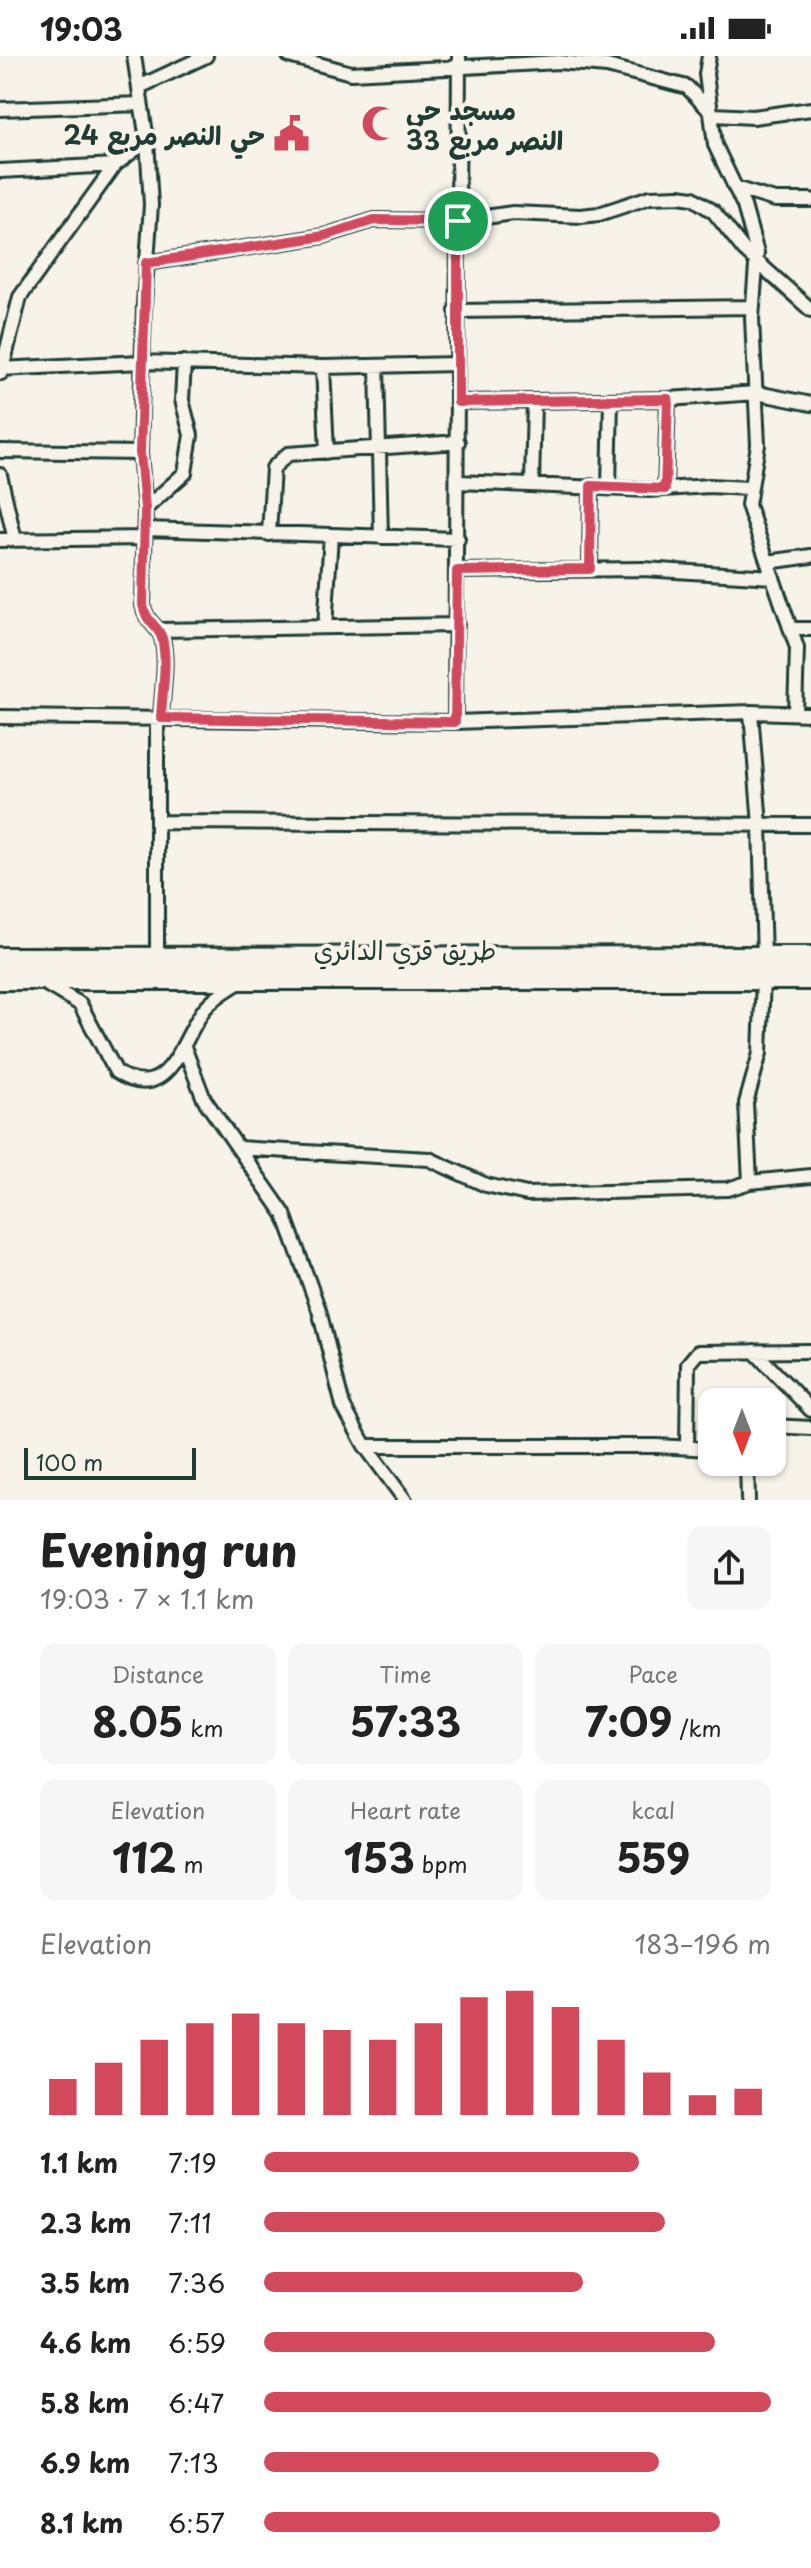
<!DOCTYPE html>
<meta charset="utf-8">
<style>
:root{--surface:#fff;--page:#f6f6f6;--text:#222;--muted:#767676;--accent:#d1495b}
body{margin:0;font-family:"Playpen Sans","Playpen Sans Arabic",sans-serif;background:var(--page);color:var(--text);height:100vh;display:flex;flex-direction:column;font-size:30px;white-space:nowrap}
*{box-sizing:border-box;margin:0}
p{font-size:26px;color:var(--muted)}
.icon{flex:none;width:44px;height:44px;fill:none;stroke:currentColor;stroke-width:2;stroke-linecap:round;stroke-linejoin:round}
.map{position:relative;height:1444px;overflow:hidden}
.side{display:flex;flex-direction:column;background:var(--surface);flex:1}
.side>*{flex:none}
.needle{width:52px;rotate:180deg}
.controls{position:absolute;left:698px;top:1332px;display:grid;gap:16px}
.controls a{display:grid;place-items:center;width:88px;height:88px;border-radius:16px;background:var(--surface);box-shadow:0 2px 6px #0004;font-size:40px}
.scale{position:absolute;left:24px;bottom:20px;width:172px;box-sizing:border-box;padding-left:8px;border:4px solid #1f3d34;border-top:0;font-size:22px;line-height:28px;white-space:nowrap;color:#1f3d34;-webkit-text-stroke:6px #f7f3e8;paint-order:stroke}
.pin{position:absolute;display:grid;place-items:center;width:68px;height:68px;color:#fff;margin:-34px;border:4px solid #fff;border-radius:50%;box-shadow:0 2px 8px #0007}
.round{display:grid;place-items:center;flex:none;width:84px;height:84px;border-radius:16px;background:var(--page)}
.summary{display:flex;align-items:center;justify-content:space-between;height:136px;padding:0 40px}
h1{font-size:44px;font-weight:700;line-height:60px}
.figures{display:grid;grid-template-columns:repeat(3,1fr);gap:12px;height:136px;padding:8px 40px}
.figures div{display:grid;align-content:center;border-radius:16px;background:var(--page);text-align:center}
.figures b{font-size:40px;font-weight:700}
.figures small{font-size:22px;font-weight:400}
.figures p{font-size:22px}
.chart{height:224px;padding:16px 40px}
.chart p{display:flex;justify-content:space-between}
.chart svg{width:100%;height:144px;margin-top:8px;stroke:var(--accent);stroke-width:6}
ul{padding:0 40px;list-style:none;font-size:26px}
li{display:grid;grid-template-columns:128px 96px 1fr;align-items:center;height:60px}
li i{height:20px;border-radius:10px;background:var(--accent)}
.status{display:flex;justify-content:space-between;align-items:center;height:56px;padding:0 40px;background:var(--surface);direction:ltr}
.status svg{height:22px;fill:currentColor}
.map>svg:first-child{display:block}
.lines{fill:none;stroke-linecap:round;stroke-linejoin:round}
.street-casing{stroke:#1f3d34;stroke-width:18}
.highway-casing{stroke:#1f3d34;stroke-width:28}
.street{stroke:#f7f3e8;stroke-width:12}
.highway{stroke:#f7f3e8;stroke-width:22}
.route-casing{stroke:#fff;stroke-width:16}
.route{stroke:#d1495b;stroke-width:10}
.labels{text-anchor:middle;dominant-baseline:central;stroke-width:8;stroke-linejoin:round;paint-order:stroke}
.poi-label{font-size:26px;font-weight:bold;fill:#1f3d34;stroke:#f7f3e8;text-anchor:start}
.street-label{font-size:26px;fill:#1f3d34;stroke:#f7f3e8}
</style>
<div class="status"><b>19:03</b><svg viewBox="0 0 49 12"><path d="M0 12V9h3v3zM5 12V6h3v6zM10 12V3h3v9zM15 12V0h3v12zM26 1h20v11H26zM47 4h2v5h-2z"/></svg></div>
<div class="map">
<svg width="811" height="1444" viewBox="0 0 811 1444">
<rect width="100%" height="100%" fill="#f7f3e8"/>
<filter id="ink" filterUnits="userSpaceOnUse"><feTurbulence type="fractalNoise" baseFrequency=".0125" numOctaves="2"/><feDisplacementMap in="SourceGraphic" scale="16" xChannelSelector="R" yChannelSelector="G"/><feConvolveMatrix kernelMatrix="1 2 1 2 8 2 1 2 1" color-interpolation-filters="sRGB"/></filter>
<g filter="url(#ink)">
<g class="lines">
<defs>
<path id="street" d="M134 0 147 84 151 149 144 248 140 397 145 453 143 549C146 567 158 569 162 582 168 606 162 637 161 662
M289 0 351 17 559 6 607 10 687 31 714 59 753 61 811 53
M709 0 706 18 715 89 744 150 757 197 752 262 758 389 748 449 797 592 795 657
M139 31 206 0
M0 53 141 48
M0 115 115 109 147 84
M735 132 775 144H811
M146 207 324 180 374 164 458 165 513 157 581 160 599 158 650 141 679 140 693 142 714 156 744 194 811 254
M456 255 752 251
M377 310 381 481
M323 311 327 396
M0 313 142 306 323 311 457 308
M1 317 20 241 115 109
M458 346 668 343 757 337 811 348
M0 395 140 397
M0 419 15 484
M458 426 649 434 709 430 748 432
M532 429 534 345
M609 430 611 344
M665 433 668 343
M145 453 185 417 191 379 182 344 184 306
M144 473 458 483
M269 478 273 412 288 398 458 386
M0 484 144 482
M768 506 811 500
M590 513 591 430
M457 515 643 513 773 521
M325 571 331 479
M791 573H811
M158 574 457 569
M751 656 760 769 764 902
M0 661 455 666 751 656 811 658
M157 662V903
M455 666 459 0
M157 766 811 769
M44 927 80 948 116 1016C171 1052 182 979 206 951 215 940 229 933 241 925
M184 991 204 1043 284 1158 319 1254 343 1350 365 1390 405 1444
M238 1092 429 1103 486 1129 527 1138 728 1133 750 1126 811 1120
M750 1126 746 1047 760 997 763 922
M754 1295 811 1354
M772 1370 811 1372
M365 1390H656L712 1393
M687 1392 688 1308 698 1296 811 1295
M747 1406 748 1444"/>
<path id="highway" d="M0 903 811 902
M0 922H811"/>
</defs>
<use href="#street" class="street-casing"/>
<use href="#highway" class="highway-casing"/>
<use href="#street" class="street"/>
<use href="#highway" class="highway"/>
</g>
</g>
<g class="lines" filter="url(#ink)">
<defs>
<path id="route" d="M374 164 458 165V346L668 343 665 433 591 430 590 513 457 515 455 666 161 662C162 637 168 606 162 582 158 569 146 567 143 549L145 453 140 397 146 207 324 180Z"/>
</defs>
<use href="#route" class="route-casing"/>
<use href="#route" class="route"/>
</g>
<defs>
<symbol id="mosque-bare" viewBox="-9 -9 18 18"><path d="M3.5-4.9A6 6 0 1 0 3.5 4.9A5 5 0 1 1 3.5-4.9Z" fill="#d1495b" stroke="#f7f3e8" stroke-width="2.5" paint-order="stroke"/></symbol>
<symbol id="civic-bare" viewBox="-9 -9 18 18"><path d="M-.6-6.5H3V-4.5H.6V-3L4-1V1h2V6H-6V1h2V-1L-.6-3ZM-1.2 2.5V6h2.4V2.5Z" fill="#d1495b" stroke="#f7f3e8" stroke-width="2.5" paint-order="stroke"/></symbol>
</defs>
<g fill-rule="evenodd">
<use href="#mosque-bare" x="354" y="42" width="51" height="51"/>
<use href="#civic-bare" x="266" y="52" width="51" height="51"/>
</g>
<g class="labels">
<g class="poi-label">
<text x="406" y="53">مسجد حي<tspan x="406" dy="30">النصر مربع 33</tspan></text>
<text x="265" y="78" text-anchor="end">حي النصر مربع 24</text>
</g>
<g class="street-label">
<text x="405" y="893">طريق قري الدائري</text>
</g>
</g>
</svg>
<div class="controls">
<a><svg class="needle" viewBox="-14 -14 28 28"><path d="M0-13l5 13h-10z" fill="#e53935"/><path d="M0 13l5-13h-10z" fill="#767676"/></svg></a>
</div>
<div class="scale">100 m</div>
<div class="pin" style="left:458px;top:165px;background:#1e9e55"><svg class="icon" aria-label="arrive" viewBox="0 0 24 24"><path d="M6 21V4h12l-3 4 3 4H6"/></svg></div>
</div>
<section class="side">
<div class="summary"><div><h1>Evening run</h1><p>19:03 · 7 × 1.1 km</p></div><a class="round"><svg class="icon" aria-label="share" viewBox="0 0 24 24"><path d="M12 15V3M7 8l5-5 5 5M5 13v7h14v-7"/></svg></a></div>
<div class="figures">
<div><p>Distance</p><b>8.05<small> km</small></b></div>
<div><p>Time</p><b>57:33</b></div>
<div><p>Pace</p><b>7:09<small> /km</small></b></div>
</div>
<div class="figures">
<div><p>Elevation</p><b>112<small> m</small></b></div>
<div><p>Heart rate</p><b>153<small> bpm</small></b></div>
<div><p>kcal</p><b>559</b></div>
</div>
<div class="chart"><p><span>Elevation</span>183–196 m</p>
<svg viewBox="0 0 160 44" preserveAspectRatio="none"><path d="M5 44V33M15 44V28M25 44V21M35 44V16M45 44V13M55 44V16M65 44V18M75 44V21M85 44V16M95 44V8M105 44V6M115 44V11M125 44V21M135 44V31M145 44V38M155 44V36"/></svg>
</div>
<ul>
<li><b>1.1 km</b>7:19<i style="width:74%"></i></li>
<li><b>2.3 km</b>7:11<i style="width:79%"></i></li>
<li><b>3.5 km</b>7:36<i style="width:63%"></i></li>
<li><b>4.6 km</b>6:59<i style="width:89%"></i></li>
<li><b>5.8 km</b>6:47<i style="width:100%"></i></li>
<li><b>6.9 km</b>7:13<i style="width:78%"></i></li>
<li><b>8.1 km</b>6:57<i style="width:90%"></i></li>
</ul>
</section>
